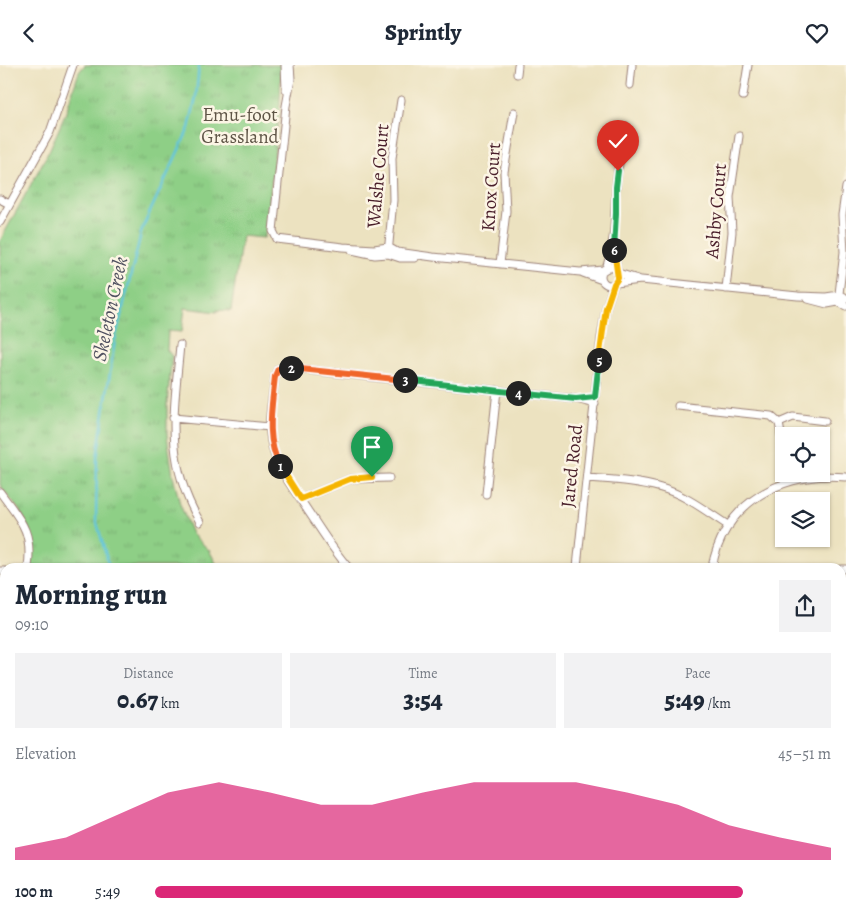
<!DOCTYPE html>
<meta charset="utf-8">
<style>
:root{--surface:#fff;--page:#f2f2f3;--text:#1f2937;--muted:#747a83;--accent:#db2777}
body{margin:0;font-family:Alegreya,serif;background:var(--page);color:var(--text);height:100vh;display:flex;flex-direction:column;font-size:19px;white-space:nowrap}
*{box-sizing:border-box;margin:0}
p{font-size:16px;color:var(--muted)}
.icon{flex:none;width:28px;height:28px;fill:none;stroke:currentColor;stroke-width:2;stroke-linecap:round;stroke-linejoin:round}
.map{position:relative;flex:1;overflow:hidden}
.sheet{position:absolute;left:0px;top:498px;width:846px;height:358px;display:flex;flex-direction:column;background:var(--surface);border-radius:15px 15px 0 0;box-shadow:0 1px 4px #0004}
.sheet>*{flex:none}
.controls{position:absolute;left:775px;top:362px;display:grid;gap:10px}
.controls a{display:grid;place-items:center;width:55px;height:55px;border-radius:0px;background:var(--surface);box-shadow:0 1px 4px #0004;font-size:25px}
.pin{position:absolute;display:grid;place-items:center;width:42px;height:42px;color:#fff;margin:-51px -21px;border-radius:50% 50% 50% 0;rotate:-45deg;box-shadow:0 0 5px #0007}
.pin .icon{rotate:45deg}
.km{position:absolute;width:25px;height:25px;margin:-12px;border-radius:50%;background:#222;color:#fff;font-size:14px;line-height:25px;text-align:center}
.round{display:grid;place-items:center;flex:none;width:52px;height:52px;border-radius:0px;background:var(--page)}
.headline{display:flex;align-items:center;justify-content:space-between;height:85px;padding:0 15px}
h1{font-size:28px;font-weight:800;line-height:38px}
.metrics{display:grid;grid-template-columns:repeat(3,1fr);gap:8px;height:85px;padding:5px 15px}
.metrics div{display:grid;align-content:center;border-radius:0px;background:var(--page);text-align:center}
.metrics b{font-size:25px;font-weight:800}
.metrics small{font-size:14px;font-weight:400}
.metrics p{font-size:14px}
.chart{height:140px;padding:10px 15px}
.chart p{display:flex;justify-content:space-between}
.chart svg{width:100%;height:90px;margin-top:5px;fill:var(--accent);opacity:.7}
ul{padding:0 15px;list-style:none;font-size:16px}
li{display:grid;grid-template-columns:80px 60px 1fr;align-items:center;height:38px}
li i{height:12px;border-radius:6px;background:var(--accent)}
header{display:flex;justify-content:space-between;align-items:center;height:65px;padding:0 15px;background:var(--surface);font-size:22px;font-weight:800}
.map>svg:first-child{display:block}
.grass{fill:url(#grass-tufts);stroke:#6c7758}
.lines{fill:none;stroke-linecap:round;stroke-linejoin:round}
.stream{stroke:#5ec4dc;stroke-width:2.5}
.street-casing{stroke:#9b8076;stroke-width:9}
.street{stroke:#fff;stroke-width:7}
.split-1-casing{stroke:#fff;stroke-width:10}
.split-2-casing{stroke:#fff;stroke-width:10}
.split-3-casing{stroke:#fff;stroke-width:10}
.split-4-casing{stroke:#fff;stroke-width:10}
.split-5-casing{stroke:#fff;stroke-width:10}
.split-6-casing{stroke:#fff;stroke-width:10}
.split-7-casing{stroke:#fff;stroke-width:10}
.split-1{stroke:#f5b400;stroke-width:6}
.split-2{stroke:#f0652b;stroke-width:6}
.split-3{stroke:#f0652b;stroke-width:6}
.split-4{stroke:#22a559;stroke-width:6}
.split-5{stroke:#22a559;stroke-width:6}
.split-6{stroke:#f5b400;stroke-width:6}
.split-7{stroke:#22a559;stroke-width:6}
.labels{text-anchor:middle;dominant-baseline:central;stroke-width:5;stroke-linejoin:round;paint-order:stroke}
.park-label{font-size:19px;fill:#5e5446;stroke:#fcf5e5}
.street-label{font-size:19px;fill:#4a1f2b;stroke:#fcf5e5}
.water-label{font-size:20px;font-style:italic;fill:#505160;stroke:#fcf5e5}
</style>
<header><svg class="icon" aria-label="back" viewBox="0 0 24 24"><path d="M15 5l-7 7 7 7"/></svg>Sprintly<svg class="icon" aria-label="heart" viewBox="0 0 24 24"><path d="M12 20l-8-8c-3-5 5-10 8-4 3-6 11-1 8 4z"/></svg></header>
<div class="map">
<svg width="846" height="855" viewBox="0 0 846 855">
<defs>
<pattern id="grass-tufts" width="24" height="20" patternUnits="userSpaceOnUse" patternTransform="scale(1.25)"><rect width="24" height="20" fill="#8ecf86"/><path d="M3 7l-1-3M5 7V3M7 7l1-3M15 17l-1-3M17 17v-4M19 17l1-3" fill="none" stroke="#7cb174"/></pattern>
</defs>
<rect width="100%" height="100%" fill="#fcf5e5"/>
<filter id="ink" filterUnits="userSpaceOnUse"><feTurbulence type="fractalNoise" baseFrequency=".02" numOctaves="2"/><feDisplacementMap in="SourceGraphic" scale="10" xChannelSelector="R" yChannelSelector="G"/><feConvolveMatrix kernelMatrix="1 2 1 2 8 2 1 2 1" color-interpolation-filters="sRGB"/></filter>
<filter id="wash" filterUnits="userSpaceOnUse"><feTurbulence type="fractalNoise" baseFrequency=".0096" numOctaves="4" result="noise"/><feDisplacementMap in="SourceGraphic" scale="20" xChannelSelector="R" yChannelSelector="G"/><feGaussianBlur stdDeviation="1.12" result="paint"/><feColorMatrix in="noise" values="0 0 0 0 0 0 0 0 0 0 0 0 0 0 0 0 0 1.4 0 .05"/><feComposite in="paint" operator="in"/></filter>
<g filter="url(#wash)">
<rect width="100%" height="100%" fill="#ece2c0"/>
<path class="grass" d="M85 0H281L280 39 266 166 264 173 242 171 231 246 217 245V247L185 243 182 267 168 266 167 285 172 291 167 339V370L173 411 180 439 192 469 209 485 218 502H31C33 482 32 463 19 445 13 437 6 429 0 420V176L49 86 65 50 79 7Z
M841 810 846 814V855H189L187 850H841Z"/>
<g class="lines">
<path class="stream" d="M109 502 96 454 97 393 115 275 142 164 189 63 196 32 199 0
M335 850 338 855
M728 850 736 855
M579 855 582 850"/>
</g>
</g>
<g filter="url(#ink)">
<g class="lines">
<defs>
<path id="street" d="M285 0 286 24
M290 0 291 14 286 41 273 166 277 174 343 182 374 184 388 182 397 187 433 192 580 207 604 205
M517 9 518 0
M630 20 632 0
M743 31 748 0
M0 134 9 139
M0 157 50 67 73 0
M614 183 617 206
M352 185 375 190 388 189 400 193H415
M388 189 393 135 392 93 401 35
M500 199 506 146 504 107 514 47
M601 211a9 9 0 1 1 18 0a9 9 0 1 1-18 0Z
M606 204C616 174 614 153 616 123 617 102 623 81 626 61
M583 208 602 215
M618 208 638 214
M616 218 641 215 798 231 826 232 839 230 846 233
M726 224 732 167 730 132 739 71
M808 234 827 239 838 237 846 241
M838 237 844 187 842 150 846 122
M180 280C174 347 164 396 200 457
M678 341 771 351 779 358 784 386
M173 353 270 362
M779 358 793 352 825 356
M587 413C612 415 638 416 661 423 686 430 707 447 729 461
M0 427C20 455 33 465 28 502
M486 429 497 325
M301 434 350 414 389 413
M348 502C333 485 321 465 308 446 294 424 275 402 271 376 267 355 273 332 275 311L278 304 288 303 576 334 595 339
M577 502 601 273 606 243 614 219
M712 502C725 436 783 406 846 412
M841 504H846
M0 506H5
M841 594H846
M0 611 5 609
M0 711 5 712
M182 850 184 855"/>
</defs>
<use href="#street" class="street-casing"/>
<use href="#street" class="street"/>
</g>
</g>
<g class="lines" filter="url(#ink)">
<defs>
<path id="split-1" d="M280 401 301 434 350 414 372 412"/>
<path id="split-2" d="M280 401C265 373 272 342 275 311L278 304 291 303"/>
<path id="split-3" d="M291 303 405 315"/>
<path id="split-4" d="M405 315 518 328"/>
<path id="split-5" d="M518 328 576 334 595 332 599 295"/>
<path id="split-6" d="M599 295 606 243 614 219 618 213 614 185"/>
<path id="split-7" d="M614 185 616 148V122L618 106"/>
</defs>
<use href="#split-1" class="split-1-casing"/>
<use href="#split-2" class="split-2-casing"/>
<use href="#split-3" class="split-3-casing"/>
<use href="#split-4" class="split-4-casing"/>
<use href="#split-5" class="split-5-casing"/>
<use href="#split-6" class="split-6-casing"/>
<use href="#split-7" class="split-7-casing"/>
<use href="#split-1" class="split-1"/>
<use href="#split-2" class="split-2"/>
<use href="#split-3" class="split-3"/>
<use href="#split-4" class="split-4"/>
<use href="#split-5" class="split-5"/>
<use href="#split-6" class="split-6"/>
<use href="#split-7" class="split-7"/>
</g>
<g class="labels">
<g class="park-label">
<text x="240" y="50">Emu-foot<tspan x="240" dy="22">Grassland</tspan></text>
</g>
<g class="street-label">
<text transform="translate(378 111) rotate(-85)">Walshe Court</text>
<text transform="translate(491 122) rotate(-86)">Knox Court</text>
<text transform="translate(716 146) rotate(-85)">Ashby Court</text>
<text transform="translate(572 401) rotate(-84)">Jared Road</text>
</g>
<g class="water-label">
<text transform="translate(110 244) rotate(-78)">Skeleton Creek</text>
</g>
</g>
</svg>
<div class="controls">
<a><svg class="icon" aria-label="locate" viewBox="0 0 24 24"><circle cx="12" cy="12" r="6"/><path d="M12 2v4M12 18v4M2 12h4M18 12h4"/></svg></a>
<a><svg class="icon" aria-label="layers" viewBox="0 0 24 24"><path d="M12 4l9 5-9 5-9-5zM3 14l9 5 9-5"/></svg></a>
</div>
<div class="pin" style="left:372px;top:412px;background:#1e9e55"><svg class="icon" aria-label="arrive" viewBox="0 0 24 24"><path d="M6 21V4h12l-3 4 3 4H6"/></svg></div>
<div class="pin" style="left:618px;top:106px;background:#d93025"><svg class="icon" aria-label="check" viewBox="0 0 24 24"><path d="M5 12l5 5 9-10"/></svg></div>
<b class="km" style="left:280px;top:401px">1</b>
<b class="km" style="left:291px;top:303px">2</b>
<b class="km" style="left:405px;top:315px">3</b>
<b class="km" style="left:518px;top:328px">4</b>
<b class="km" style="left:599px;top:295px">5</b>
<b class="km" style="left:614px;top:185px">6</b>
<section class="sheet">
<div class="headline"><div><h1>Morning run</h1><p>09:10</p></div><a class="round"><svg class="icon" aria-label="share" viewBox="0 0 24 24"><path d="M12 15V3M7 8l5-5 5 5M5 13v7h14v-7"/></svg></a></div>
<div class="metrics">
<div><p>Distance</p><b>0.67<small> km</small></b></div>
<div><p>Time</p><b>3:54</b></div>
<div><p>Pace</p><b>5:49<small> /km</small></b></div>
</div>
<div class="chart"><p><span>Elevation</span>45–51 m</p>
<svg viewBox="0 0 160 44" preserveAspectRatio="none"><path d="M0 44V38L10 33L20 22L30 11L40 6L50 11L60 17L70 17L80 11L90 6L100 6L110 6L120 11L130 17L140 27L150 33L160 38V44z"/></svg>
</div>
<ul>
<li><b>100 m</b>5:49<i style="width:87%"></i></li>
</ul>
</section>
</div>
